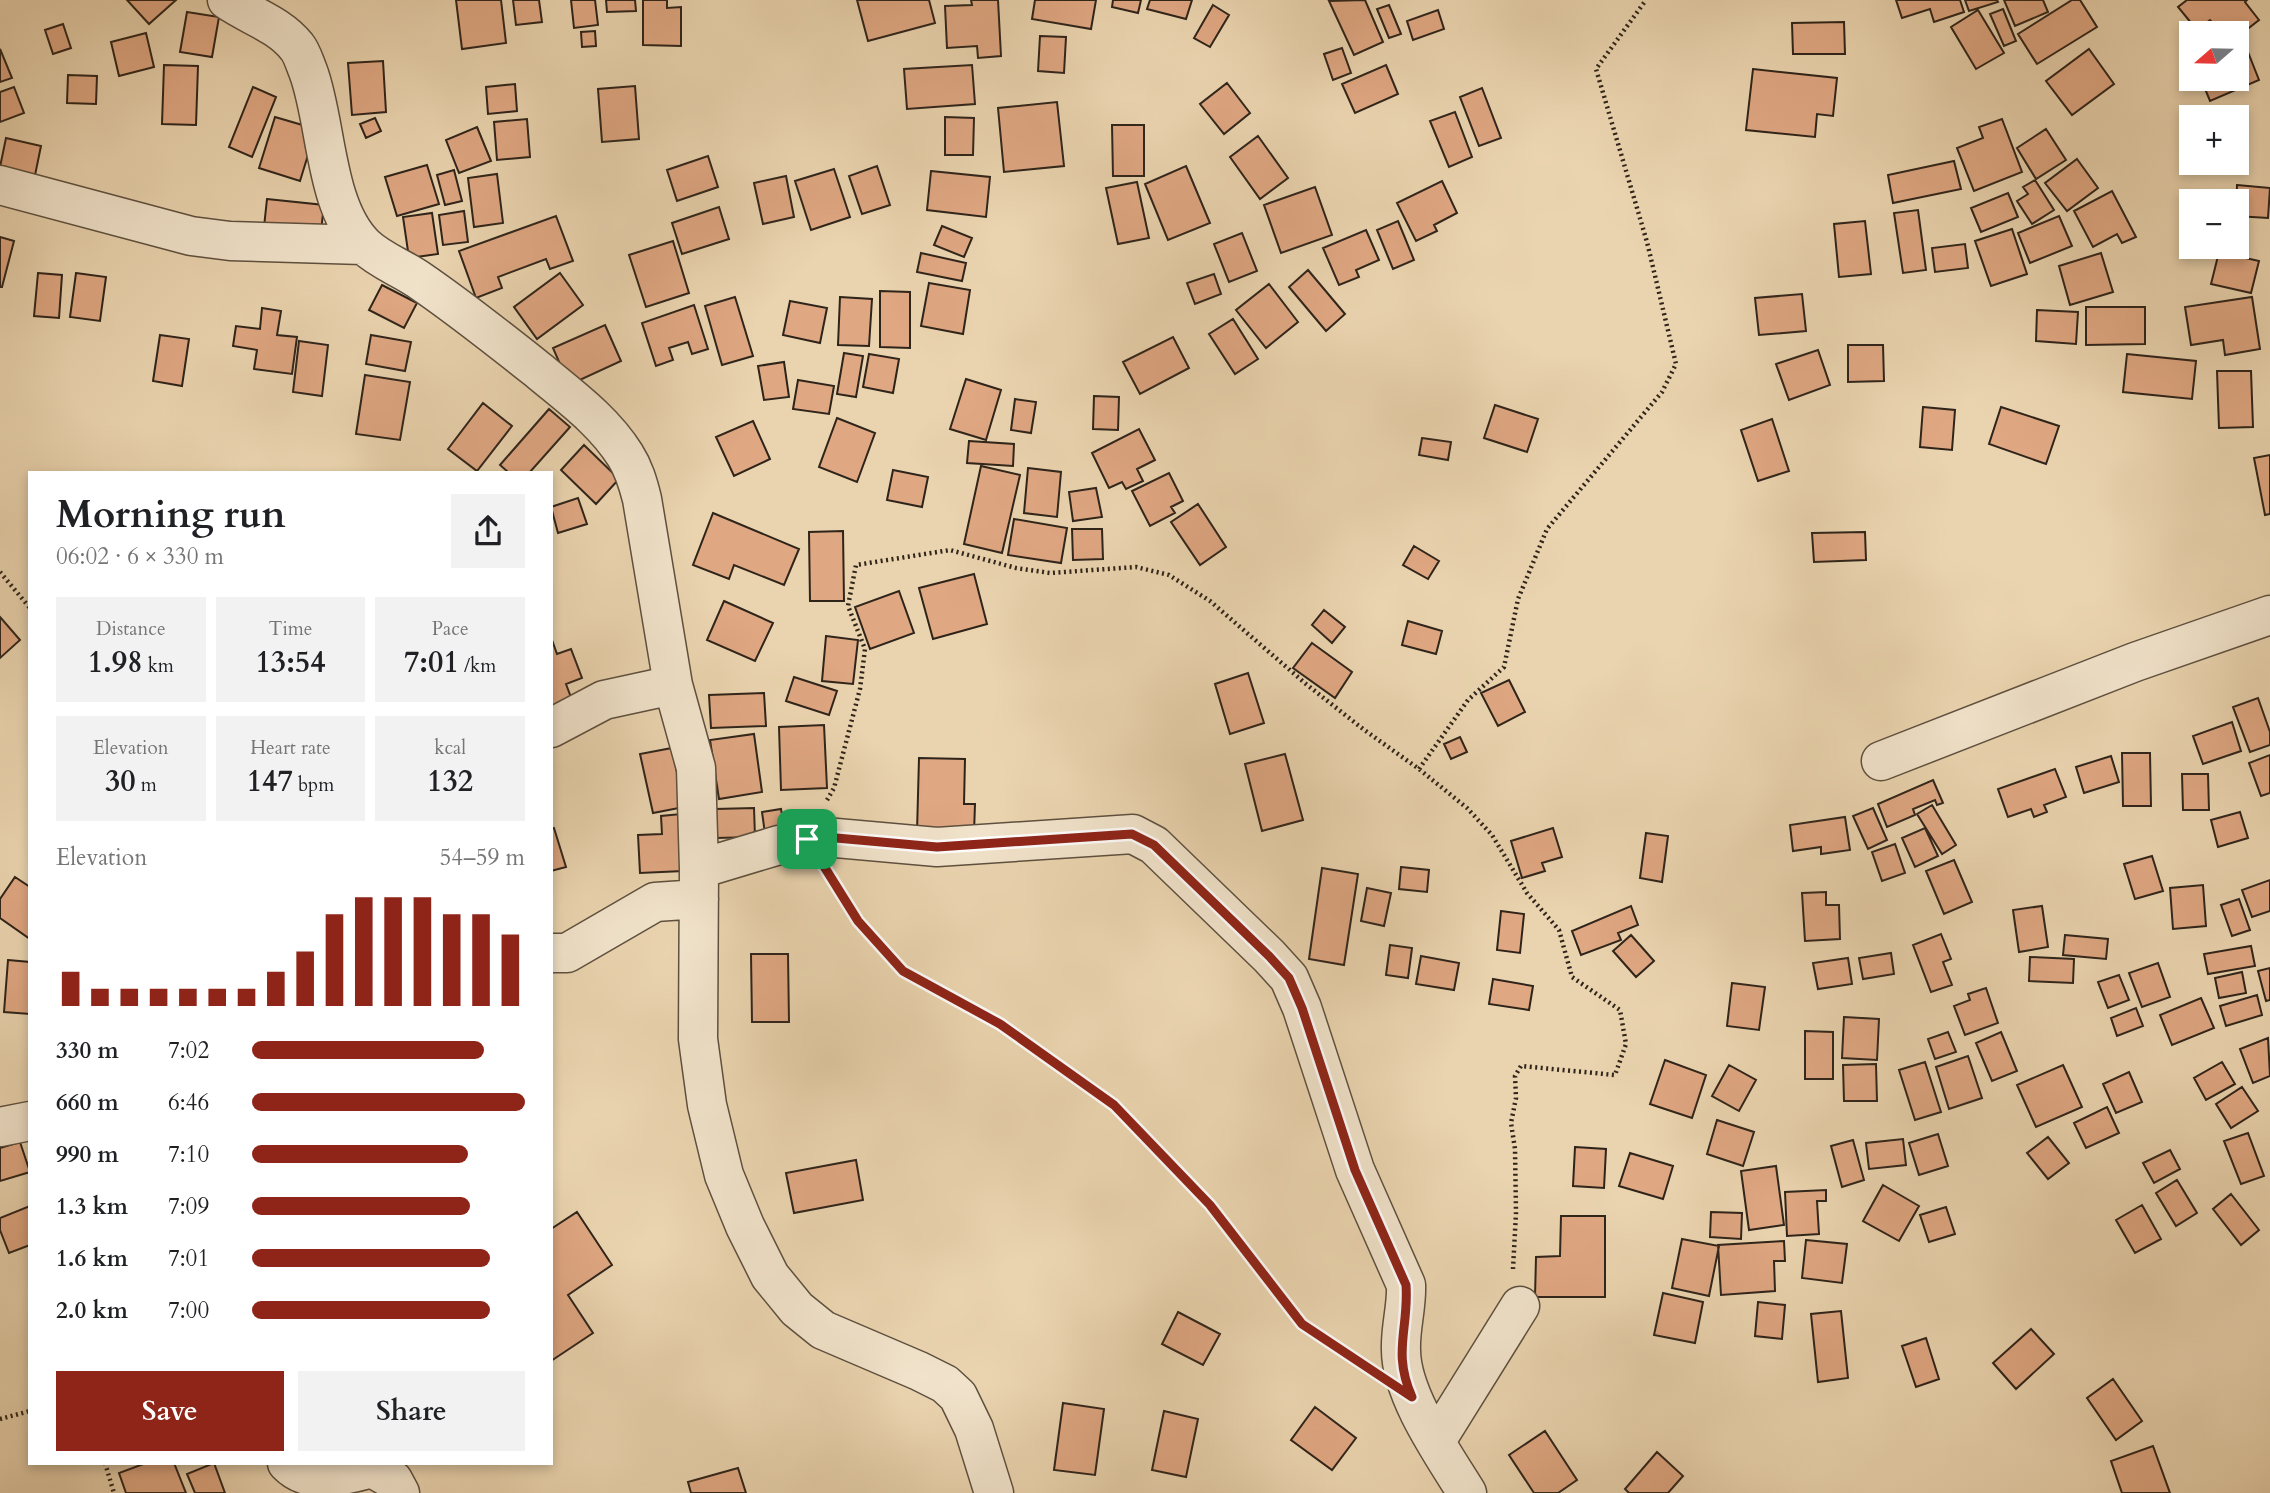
<!DOCTYPE html>
<meta charset="utf-8">
<style>
:root{--surface:#fff;--page:#f2f2f2;--text:#202124;--muted:#757577;--accent:#8f2418}
body{margin:0;font-family:Cardo,serif;background:var(--page);color:var(--text);height:100vh;display:flex;flex-direction:column;font-size:26px;white-space:nowrap}
*{box-sizing:border-box;margin:0}
p{font-size:23px;color:var(--muted)}
.icon{flex:none;width:38px;height:38px;fill:none;stroke:currentColor;stroke-width:2;stroke-linecap:round;stroke-linejoin:round}
.map{position:relative;flex:1;overflow:hidden}
.sheet{position:absolute;left:28px;top:471px;width:525px;height:994px;display:flex;flex-direction:column;background:var(--surface);border-radius:0px;box-shadow:0 4px 10px #0003}
.sheet>*{flex:none}
.needle{width:46px;rotate:250deg}
.tools{position:absolute;left:2179px;top:21px;display:grid;gap:14px}
.tools a{display:grid;place-items:center;width:70px;height:70px;border-radius:0px;background:var(--surface);box-shadow:0 4px 10px #0003;font-size:35px}
.pin{position:absolute;display:grid;place-items:center;width:60px;height:60px;color:#fff;margin:-30px;border-radius:14px;box-shadow:0 4px 10px #0006}
.round{display:grid;place-items:center;flex:none;width:74px;height:74px;border-radius:0px;background:var(--page)}
.headline{display:flex;align-items:center;justify-content:space-between;height:119px;padding:0 28px}
h1{font-size:38px;font-weight:700;line-height:52px}
.stats{display:grid;grid-template-columns:repeat(3,1fr);gap:10px;height:119px;padding:7px 28px}
.stats div{display:grid;align-content:center;border-radius:0px;background:var(--page);text-align:center}
.stats b{font-size:30px;font-weight:700}
.stats small{font-size:19px;font-weight:400}
.stats p{font-size:19px}
.chart{height:196px;padding:14px 28px}
.chart p{display:flex;justify-content:space-between}
.chart svg{width:100%;height:126px;margin-top:7px;stroke:var(--accent);stroke-width:6}
.cta{display:flex;gap:14px;margin-top:auto;padding:14px 28px}
.cta a{flex:1;height:80px;border-radius:0px;background:var(--accent);color:#fff;font-size:28px;font-weight:700;line-height:80px;text-align:center}
.cta a+a{background:var(--page);color:var(--text)}
ul{padding:0 28px;list-style:none;font-size:23px}
li{display:grid;grid-template-columns:112px 84px 1fr;align-items:center;height:52px}
li i{height:18px;border-radius:9px;background:var(--accent)}
.map>svg:first-child{display:block}
.building{fill:#dfa782;stroke:#2f241a;stroke-width:2}
.lines{fill:none;stroke-linecap:round;stroke-linejoin:round}
.minor-casing{stroke:#5e503f;stroke-width:41}
.path{stroke:#2f241a;stroke-width:4.5;stroke-dasharray:2 3.5;stroke-linecap:butt}
.minor{stroke:#f1e3cb;stroke-width:38}
.route-casing{stroke:#fff;stroke-width:14}
.route{stroke:#8f2418;stroke-width:9}
</style>
<div class="map">
<svg width="2270" height="1493" viewBox="0 0 2270 1493">
<rect width="100%" height="100%" fill="#ead4af"/>
<filter id="stains"><feTurbulence type="fractalNoise" baseFrequency=".00286" numOctaves="4"/><feColorMatrix values="0 0 0 0 .2 0 0 0 0 .09 0 0 0 0 .02 0 0 0 .5 -.17"/></filter>
<radialGradient id="worn" r=".72"><stop offset=".6" stop-color="#630" stop-opacity="0"/><stop offset="1" stop-color="#630" stop-opacity=".3"/></radialGradient>
<path class="building" d="M127 0H176L149 24Z
M456 0H501L506 43 462 49Z
M513 0H539L542 22 516 25Z
M571 0H595L598 25 574 28Z
M606 0H635L636 11 607 12Z
M643 0H667V8L681 7V46L643 45Z
M857 0H929L935 23 868 41Z
M971 0H998L1001 56 978 58 977 46 947 48 945 6 972 5Z
M1035 0H1096L1091 29 1032 19Z
M1113 0H1141L1138 13 1112 7Z
M1150 0H1192L1186 19 1147 9Z
M1365 0 1383 42 1354 55 1329 1Z
M1896 0H1960L1964 12 1934 22 1930 9 1902 18Z
M1965 0H1997L1998 2 1969 11Z
M2004 0H2043L2048 12 2015 26Z
M2072 0H2080L2097 27 2037 64 2018 34Z
M2187 0H2247L2245 2 2259 20 2236 38V33H2221L2210 20 2197 30 2178 7Z
M1213 5 1229 15 1210 47 1194 38Z
M1389 5 1401 34 1389 38 1377 9Z
M2003 9 2016 41 2004 46 1990 14Z
M1438 10 1444 29 1413 40 1407 21Z
M1978 10 2004 53 1976 69 1951 27Z
M187 12 219 17 212 57 180 52Z
M1844 22 1845 54H1793L1792 23Z
M63 24 71 48 53 54 45 30Z
M595 31 596 46 582 47 581 32Z
M146 33 154 67 119 76 111 42Z
M1040 36 1066 37 1064 73 1038 71Z
M2246 47 2259 80 2210 101 2201 79H2236V51Z
M1342 48 1351 73 1333 80 1324 54Z
M0 49 12 78 0 82Z
M2089 49 2114 84 2072 115 2046 81Z
M383 61 386 112 352 115 348 63Z
M164 65 198 66 196 125 162 124Z
M972 65 975 104 907 109 904 69Z
M1386 65 1398 94 1355 113 1342 84Z
M1753 69 1837 78 1833 116 1817 114 1815 137 1746 130Z
M68 75 97 76 96 104 67 103Z
M1227 83 1250 113 1224 134 1200 104Z
M515 84 517 111 488 114 486 87Z
M635 86 639 139 602 142 598 89Z
M14 87 24 113 0 122V92Z
M253 87 276 97 252 157 229 147Z
M1482 88 1501 138 1479 146 1460 97Z
M1057 102 1064 166 1004 172 998 108Z
M1455 112 1472 157 1449 167 1430 121Z
M275 117 316 129 300 181 259 168Z
M945 117 974 118 973 155H945Z
M375 118 381 131 366 138 360 124Z
M527 119 530 157 497 160 494 122Z
M2002 119 2022 172 1974 191 1957 148 1983 138 1979 127Z
M1112 125H1144V176H1113Z
M477 127 491 161 459 173 446 140Z
M2046 129 2066 160 2036 179 2017 148Z
M1258 136 1288 178 1260 199 1230 157Z
M6 138 41 146 33 185 0 167Z
M708 156 718 187 677 201 667 170Z
M2077 159 2098 188 2067 211 2045 183Z
M1954 161 1961 189 1893 203 1888 175Z
M427 165 439 204 397 216 385 177Z
M877 166 890 205 862 214 849 176Z
M1186 166 1210 223 1168 240 1145 184Z
M834 169 850 217 811 230 795 181Z
M454 170 462 201 445 205 437 175Z
M931 171 990 177 986 217 927 210Z
M497 174 503 223 474 227 468 178Z
M786 176 794 217 763 224 754 183Z
M2035 180 2054 210 2032 224 2017 201 2028 194 2023 187Z
M1442 181 1457 213 1434 225 1437 231 1416 241 1397 203Z
M1137 182 1149 238 1118 244 1106 188Z
M2237 185 2270 188 2268 218 2236 216Z
M1315 187 1332 235 1281 253 1264 205Z
M2112 191 2136 237 2122 243 2117 234 2093 247 2074 211Z
M2008 193 2018 217 1981 232 1971 208Z
M2226 193V201H2192V194Z
M267 199 324 205 321 231 264 227Z
M719 207 729 239 682 254 672 223Z
M1918 210 1926 270 1903 273 1894 213Z
M464 211 468 242 443 245 439 215Z
M432 213 438 254 409 258 403 217Z
M556 216 573 261 550 269 546 259 498 277 502 288 476 298 459 251Z
M2059 216 2072 246 2030 263 2018 233Z
M1398 221 1414 260 1393 269 1377 230Z
M1865 221 1871 274 1839 277 1834 224Z
M942 226 972 238 964 257 934 245Z
M2012 229 2027 274 1991 286 1975 241Z
M1366 230 1379 260 1356 270 1359 277 1339 285 1323 248Z
M1242 233 1257 271 1229 282 1214 244Z
M0 237 14 241 2 287H0Z
M673 241 689 293 646 307 629 255Z
M1965 244 1968 268 1935 272 1932 248Z
M2219 252 2259 261 2251 293 2211 284Z
M921 253 966 263 962 281 917 272Z
M2101 253 2113 292 2070 305 2059 266Z
M1308 270 1345 314 1326 331 1289 287Z
M38 273 62 275 59 318 34 316Z
M76 273 106 277 100 321 70 317Z
M560 273 583 305 537 339 514 307Z
M1214 274 1221 294 1195 304 1187 283Z
M929 283 970 290 963 334 921 326Z
M1269 284 1298 322 1266 348 1236 310Z
M382 285 417 303 404 328 369 310Z
M880 291 910 292V348L880 347Z
M1802 294 1806 331 1759 335 1755 298Z
M735 297 753 356 722 365 705 306Z
M840 297 872 299 869 346 838 345Z
M2252 297 2260 349 2225 355 2223 340 2191 345 2185 307Z
M790 301 827 308 820 343 783 335Z
M694 305 708 349 692 354 688 342 669 348 673 360 656 366 642 323Z
M2086 307H2145V344L2086 345Z
M262 308 281 311 277 335 297 337 292 374 254 369 257 350 233 346 236 326 260 329Z
M2037 310 2078 312 2076 344 2036 341Z
M1233 319 1258 359 1235 374 1209 334Z
M605 325 621 361 569 385 553 348Z
M160 335 189 339 182 386 153 381Z
M371 335 411 342 405 371 366 364Z
M1173 337 1189 368 1140 394 1123 362Z
M299 341 328 345 322 396 293 392Z
M1848 345H1883L1884 381 1848 382Z
M1818 350 1830 385 1789 400 1776 364Z
M844 353 863 356 856 397 837 394Z
M869 354 899 359 893 393 863 387Z
M2127 354 2196 361 2192 399 2123 392Z
M784 362 789 397 764 400 758 366Z
M2217 371H2251L2253 427 2219 428Z
M365 375 410 382 400 440 356 434Z
M966 379 1001 390 986 440 950 429Z
M798 380 834 386 829 414 793 409Z
M1094 396 1119 397 1118 430 1093 429Z
M1015 399 1036 402 1031 433 1011 430Z
M483 403 512 426 477 471 448 449Z
M1495 405 1538 419 1527 452 1484 438Z
M1923 407 1955 410 1952 450 1920 447Z
M2001 407 2059 426 2046 464 1989 444Z
M549 409 570 427 530 472H508L500 465Z
M837 418 875 433 857 482 819 467Z
M1772 419 1789 471 1758 481 1741 430Z
M753 421 770 459 734 476 716 437Z
M1139 429 1155 460 1137 469 1143 481 1126 489 1122 482 1109 488 1092 453Z
M1422 438 1451 442 1448 460 1419 455Z
M969 441 1014 444 1013 466 967 463Z
M584 445 619 479 596 504 561 470Z
M2270 455V514L2265 515 2254 458Z
M981 466 1020 475 1002 553 964 544Z
M1028 468 1061 472 1057 517 1024 513Z
M893 470 928 477 922 507 887 500Z
M1169 473 1183 501 1171 507 1175 513 1150 526 1132 491Z
M1096 488 1102 517 1073 521 1069 492Z
M578 498 587 524 558 533 551 507Z
M1198 504 1226 547 1200 565 1171 522Z
M713 513 799 549 784 585 734 565 729 579 693 565Z
M1014 519 1067 528 1061 563 1008 555Z
M1072 529H1102L1103 559 1073 560Z
M843 531 844 601H810L809 532Z
M1865 532 1866 560 1814 562 1812 533Z
M1414 546 1439 561 1428 579 1403 565Z
M974 574 987 624 933 639 919 588Z
M899 591 914 633 870 649 855 607Z
M724 601 773 623 755 661 707 640Z
M1324 610 1345 627 1332 643 1312 625Z
M0 617 20 640 0 658Z
M1408 621 1442 631 1436 654 1402 645Z
M826 636 858 640 853 684 822 681Z
M552 640 557 654 571 649 582 678 566 684 572 700 551 708Z
M1312 643 1352 672 1335 698 1293 668Z
M1248 673 1264 723 1230 734 1215 684Z
M794 677 837 691 829 715 786 701Z
M1509 680 1525 712 1498 726 1481 693Z
M764 693 766 726 711 728 709 695Z
M2258 698 2270 732V745L2250 752 2233 707Z
M2232 722 2241 751 2203 764 2193 736Z
M824 725 827 788 781 790 779 727Z
M754 734 762 792 719 799 710 740Z
M1460 737 1467 752 1451 759 1444 744Z
M672 748 684 807 653 813 640 754Z
M2122 753H2150L2151 806H2123Z
M1285 754 1303 820 1262 831 1245 764Z
M2270 755V793L2261 796 2249 763Z
M2111 756 2119 782 2084 793 2076 767Z
M919 758 965 759 964 804H975L974 833 917 832Z
M2055 769 2066 797 2044 805 2047 812 2034 817 2031 809 2008 817 1998 789Z
M2182 774H2208L2209 810H2183Z
M1933 780 1943 803 1937 805 1935 800 1913 809 1915 815 1887 827 1878 804Z
M1932 805 1956 845 1942 854 1917 814Z
M754 808 755 837 716 838 715 809Z
M1873 808 1887 840 1868 849 1853 816Z
M781 809 786 837 766 841 762 812Z
M2240 812 2248 838 2218 847 2211 820Z
M681 814 683 871 640 873 638 835 662 834 661 816Z
M1845 817 1850 850 1821 854V847L1793 851 1790 825Z
M554 828 566 867 551 871V829Z
M1553 828 1562 857 1542 863 1545 871 1522 878 1511 841Z
M1925 828 1938 856 1915 867 1902 838Z
M1646 833 1668 836 1662 882 1640 878Z
M1895 844 1905 873 1882 881 1872 852Z
M2152 856 2163 891 2135 899 2124 864Z
M1954 860 1972 902 1944 914 1926 871Z
M1401 867 1429 870 1427 892 1399 889Z
M1322 868 1358 874 1344 965 1309 959Z
M15 877 30 887V939L0 918V899Z
M2270 880V911L2252 917 2242 890Z
M2203 885 2206 926 2173 929 2170 888Z
M1367 888 1391 893 1384 926 1361 921Z
M1826 892V905H1839L1840 939 1805 941 1802 893Z
M2239 899 2250 930 2232 936 2221 905Z
M1631 906 1638 925 1618 933 1621 940 1581 955 1572 931Z
M2042 906 2048 947 2019 952 2013 910Z
M1501 911 1524 914 1520 953 1497 950Z
M1941 934 1951 959 1943 962 1952 985 1931 992 1913 945Z
M1631 935 1654 961 1636 977 1613 951Z
M2065 935 2108 939 2106 959 2063 955Z
M1390 945 1412 948 1408 978 1386 975Z
M2251 946 2255 966 2208 974 2204 954Z
M1891 953 1894 974 1863 979 1859 958Z
M751 954H788L789 1022H752Z
M1421 956 1459 963 1454 990 1416 984Z
M2030 957 2074 959 2073 983 2029 981Z
M1848 958 1852 984 1818 989 1813 963Z
M8 960 30 962V1014L4 1012Z
M2158 963 2170 997 2142 1007 2129 973Z
M2270 968V1000L2266 1001 2258 971Z
M2242 972 2246 993 2219 998 2215 978Z
M2119 975 2129 1000 2108 1008 2098 982Z
M1493 979 1533 986 1529 1010 1489 1004Z
M1732 983 1765 987 1759 1030 1727 1026Z
M1986 988 1998 1023 1965 1035 1954 1006 1970 1000 1968 994Z
M2257 995 2262 1015 2226 1026 2220 1006Z
M2201 998 2214 1028 2172 1045 2160 1015Z
M2136 1008 2143 1026 2117 1036 2111 1018Z
M1844 1017 1879 1019 1877 1060 1842 1058Z
M1805 1031 1833 1032V1079H1805Z
M1948 1032 1956 1052 1935 1059 1928 1039Z
M2001 1032 2017 1071 1992 1081 1976 1043Z
M2268 1038 2270 1076 2253 1083 2240 1049Z
M1968 1056 1982 1098 1949 1109 1936 1067Z
M1665 1060 1706 1075 1692 1118 1650 1104Z
M1925 1062 1941 1112 1915 1120 1899 1070Z
M2222 1062 2235 1084 2206 1100 2194 1078Z
M1876 1064 1877 1101H1844L1843 1065Z
M1729 1065 1756 1080 1739 1111 1712 1096Z
M2063 1065 2082 1107 2036 1127 2017 1085Z
M2129 1072 2142 1102 2116 1113 2103 1084Z
M2242 1087 2258 1111 2231 1128 2216 1104Z
M2107 1107 2119 1133 2086 1148 2074 1123Z
M1717 1120 1754 1132 1743 1166 1707 1154Z
M2248 1133 2264 1176 2241 1184 2224 1141Z
M1938 1134 1948 1166 1919 1175 1909 1143Z
M2048 1137 2069 1163 2048 1179 2027 1153Z
M1903 1139 1906 1165 1869 1169 1866 1143Z
M1853 1140 1864 1180 1842 1187 1831 1146Z
M20 1142 30 1172 0 1181V1148Z
M1575 1147 1606 1149 1604 1188 1573 1186Z
M2170 1150 2180 1169 2154 1183 2143 1163Z
M1630 1153 1673 1166 1663 1199 1619 1186Z
M856 1160 863 1200 794 1213 786 1173Z
M1776 1166 1784 1225 1749 1230 1741 1171Z
M2177 1180 2197 1213 2176 1226 2156 1193Z
M1883 1185 1919 1206 1899 1241 1863 1221Z
M1826 1190V1201H1817L1819 1234 1787 1236 1785 1192Z
M2231 1194 2259 1230 2241 1245 2213 1209Z
M2142 1205 2161 1239 2135 1253 2116 1220Z
M30 1206V1245L9 1253 0 1230V1218Z
M1946 1207 1955 1234 1929 1242 1920 1215Z
M577 1212 612 1265 568 1295 593 1333 551 1361V1229Z
M1711 1212 1742 1213 1741 1239 1710 1237Z
M1561 1216H1605V1297H1535L1536 1257 1560 1256Z
M1682 1239 1719 1246 1709 1296 1672 1288Z
M1806 1240 1847 1244 1842 1283 1802 1278Z
M1784 1241 1785 1261H1774L1775 1291 1721 1295 1718 1245Z
M1663 1293 1703 1302 1695 1343 1654 1335Z
M1758 1302 1785 1305 1782 1339 1755 1336Z
M1841 1311 1848 1378 1818 1382 1811 1314Z
M1178 1312 1220 1334 1203 1365 1162 1344Z
M2031 1329 2054 1354 2016 1389 1993 1363Z
M1926 1338 1939 1379 1916 1387 1902 1346Z
M2113 1379 2142 1421 2116 1440 2087 1398Z
M1063 1403 1104 1409 1095 1475 1054 1470Z
M1315 1407 1356 1438 1332 1470 1291 1440Z
M1164 1411 1198 1419 1186 1477 1152 1470Z
M1545 1431 1577 1480 1558 1493H1534L1509 1455Z
M2153 1446 2170 1493H2122L2111 1461Z
M1657 1452 1683 1476 1668 1493H1629L1625 1489Z
M146 1463H174L186 1493H126L119 1473Z
M214 1463 225 1493H195L187 1474Z
M738 1468 746 1493H691L688 1482Z"/>
<g class="lines">
<defs>
<path id="minor" d="M227 0C250 16 279 24 297 47 302 53 305 64 308 71 327 121 324 207 365 246 381 261 402 268 419 280 460 308 499 339 538 370 569 396 603 420 625 455 634 469 638 483 642 499L673 685 696 768 699 869 698 1039 707 1105 724 1175 745 1226 770 1276 797 1309 823 1330 919 1371 945 1384 958 1396 974 1429 994 1493
M0 185 191 236 230 241 363 245
M551 728 604 700 673 685
M1881 761 2135 662 2270 615
M699 869 779 845 825 837 937 847 1133 834 1154 845 1269 956 1289 978 1302 1008 1355 1170 1406 1285C1407 1307 1400 1328 1401 1350 1401 1395 1443 1454 1467 1493
M551 953H567L655 902 699 899
M0 1127 30 1121
M1436 1441 1520 1306
M287 1463C310 1487 344 1475 372 1468L393 1480 400 1493"/>
</defs>
<use href="#minor" class="minor-casing"/>
<path class="path" d="M0 572 30 608
M1419 769 1468 700 1504 667 1518 599 1547 529 1662 392 1676 364 1647 242 1596 69 1646 0
M827 800 834 788 860 689 865 649 848 606 856 565 950 550 1016 568 1050 573 1136 567 1169 575 1210 601 1306 684 1363 729 1419 769 1467 808 1492 835 1527 893 1559 930 1572 977 1620 1010 1626 1044 1615 1075 1521 1066 1515 1076 1516 1098 1511 1123 1515 1149 1516 1213 1513 1269
M829 874 858 921 903 971 1000 1024 1114 1105 1210 1205 1302 1324 1364 1366
M0 1419 30 1411
M105 1463 114 1493"/>
<use href="#minor" class="minor"/>
</g>
<g class="lines">
<defs>
<path id="route" d="M1132 834 1154 845 1269 956 1289 978 1302 1008 1355 1170 1406 1285C1409 1329 1392 1352 1412 1397L1302 1324 1210 1205 1114 1105 1000 1024 903 971 858 921 807 839 825 837 937 847Z"/>
</defs>
<use href="#route" class="route-casing"/>
<use href="#route" class="route"/>
</g>
<rect width="100%" height="100%" filter="url(#stains)"/>
<rect width="100%" height="100%" fill="url(#worn)"/>
</svg>
<div class="tools">
<a><svg class="needle" viewBox="-14 -14 28 28"><path d="M0-13l5 13h-10z" fill="#e53935"/><path d="M0 13l5-13h-10z" fill="#757577"/></svg></a>
<a>+</a>
<a>−</a>
</div>
<div class="pin" style="left:807px;top:839px;background:#1e9e55"><svg class="icon" aria-label="arrive" viewBox="0 0 24 24"><path d="M6 21V4h12l-3 4 3 4H6"/></svg></div>
<section class="sheet">
<div class="headline"><div><h1>Morning run</h1><p>06:02 · 6 × 330 m</p></div><a class="round"><svg class="icon" aria-label="share" viewBox="0 0 24 24"><path d="M12 15V3M7 8l5-5 5 5M5 13v7h14v-7"/></svg></a></div>
<div class="stats">
<div><p>Distance</p><b>1.98<small> km</small></b></div>
<div><p>Time</p><b>13:54</b></div>
<div><p>Pace</p><b>7:01<small> /km</small></b></div>
</div>
<div class="stats">
<div><p>Elevation</p><b>30<small> m</small></b></div>
<div><p>Heart rate</p><b>147<small> bpm</small></b></div>
<div><p>kcal</p><b>132</b></div>
</div>
<div class="chart"><p><span>Elevation</span>54–59 m</p>
<svg viewBox="0 0 160 44" preserveAspectRatio="none"><path d="M5 44V32M15 44V38M25 44V38M35 44V38M45 44V38M55 44V38M65 44V38M75 44V32M85 44V25M95 44V12M105 44V6M115 44V6M125 44V6M135 44V12M145 44V12M155 44V19"/></svg>
</div>
<ul>
<li><b>330 m</b>7:02<i style="width:85%"></i></li>
<li><b>660 m</b>6:46<i style="width:100%"></i></li>
<li><b>990 m</b>7:10<i style="width:79%"></i></li>
<li><b>1.3 km</b>7:09<i style="width:80%"></i></li>
<li><b>1.6 km</b>7:01<i style="width:87%"></i></li>
<li><b>2.0 km</b>7:00<i style="width:87%"></i></li>
</ul>
<div class="cta"><a>Save</a><a>Share</a></div>
</section>
</div>
